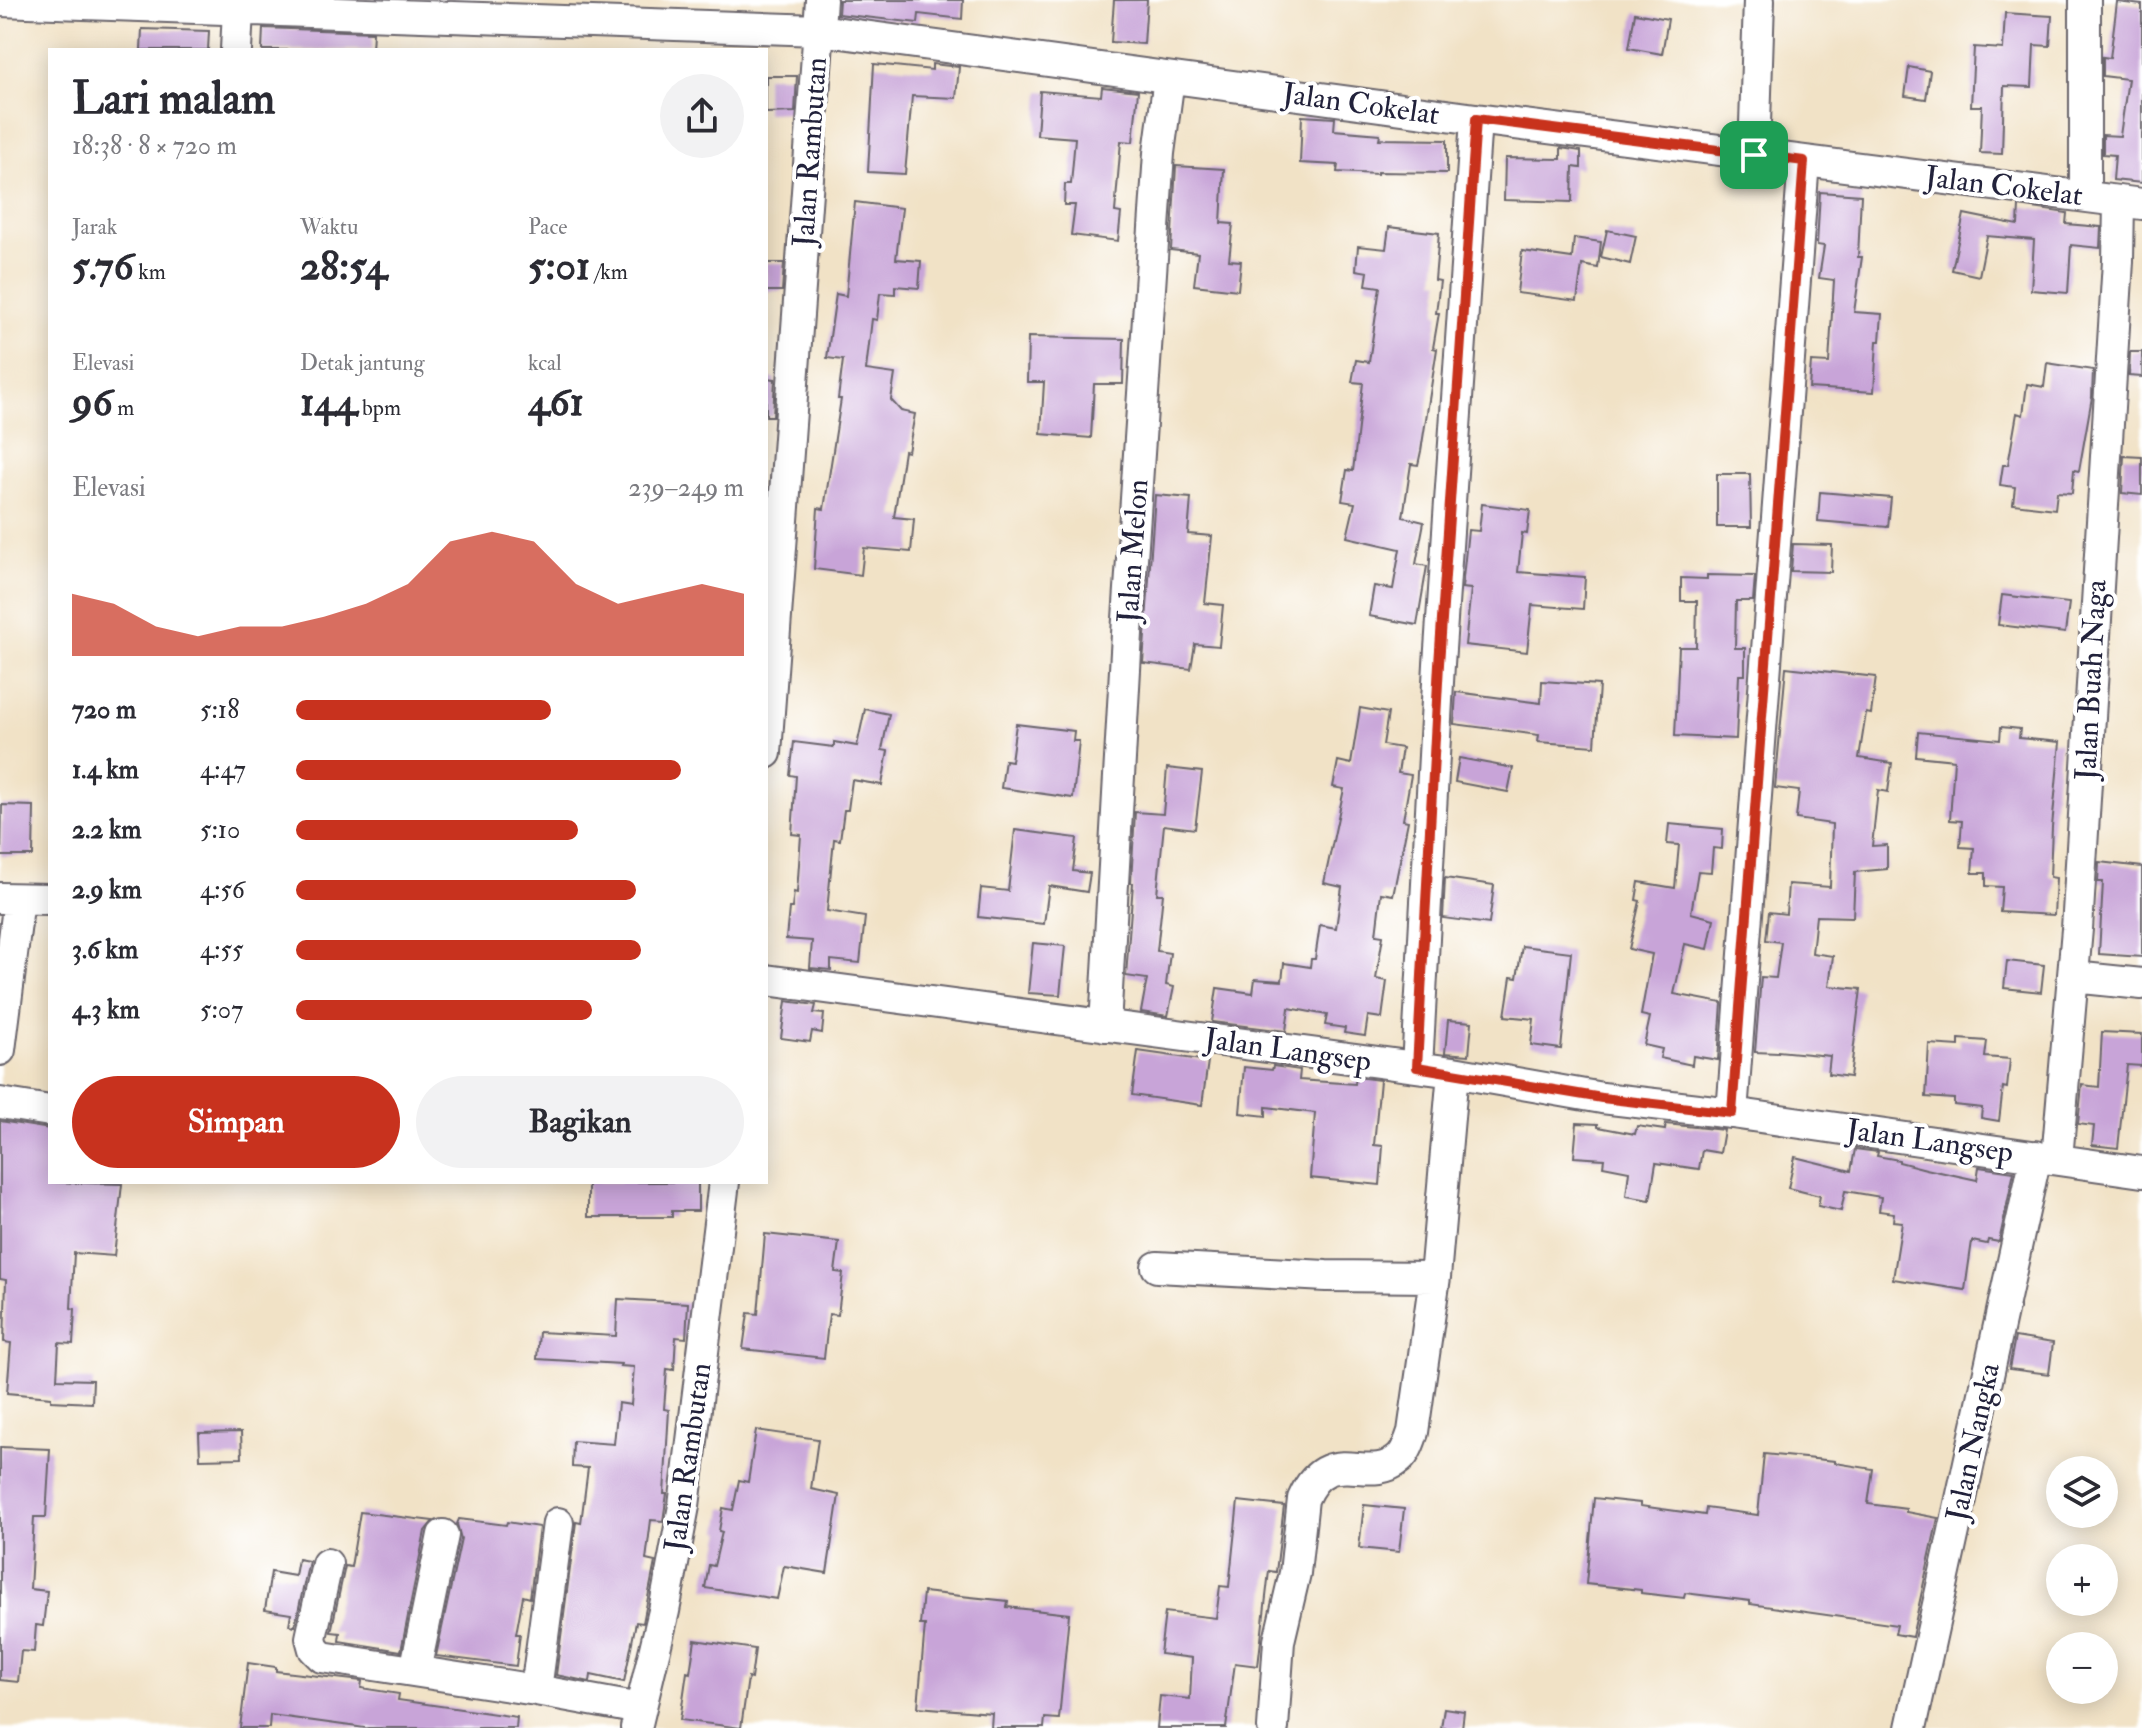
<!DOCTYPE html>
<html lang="id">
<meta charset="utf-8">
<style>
:root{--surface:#fff;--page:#f2f2f3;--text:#2b2b33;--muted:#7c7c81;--accent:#c8321e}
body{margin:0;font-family:"IM FELL Double Pica",serif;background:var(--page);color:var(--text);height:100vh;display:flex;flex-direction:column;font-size:30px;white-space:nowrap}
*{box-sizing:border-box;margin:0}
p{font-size:26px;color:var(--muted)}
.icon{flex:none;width:44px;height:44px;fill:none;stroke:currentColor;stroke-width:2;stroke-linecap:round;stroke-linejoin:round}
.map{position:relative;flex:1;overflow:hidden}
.panel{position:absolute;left:48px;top:48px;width:720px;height:1136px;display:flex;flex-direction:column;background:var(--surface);border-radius:0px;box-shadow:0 4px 20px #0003}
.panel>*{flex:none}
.fabs{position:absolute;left:2046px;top:1456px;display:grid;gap:16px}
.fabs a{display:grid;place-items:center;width:72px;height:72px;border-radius:50%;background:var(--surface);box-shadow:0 4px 20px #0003;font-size:40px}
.pin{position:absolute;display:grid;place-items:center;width:68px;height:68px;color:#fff;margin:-34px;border-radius:16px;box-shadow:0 4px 12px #0006}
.round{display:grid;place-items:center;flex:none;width:84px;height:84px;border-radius:42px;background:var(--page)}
.summary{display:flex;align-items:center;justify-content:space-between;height:136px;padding:0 24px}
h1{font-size:44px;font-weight:800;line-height:60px}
.metrics{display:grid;grid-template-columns:repeat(3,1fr);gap:12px;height:136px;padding:8px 24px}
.metrics div{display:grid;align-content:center}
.metrics b{font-size:40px;font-weight:800}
.metrics small{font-size:22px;font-weight:400}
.metrics p{font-size:22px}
.chart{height:224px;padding:16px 24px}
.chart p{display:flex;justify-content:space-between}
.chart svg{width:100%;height:144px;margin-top:8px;fill:var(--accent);opacity:.7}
.primary-button{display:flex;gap:16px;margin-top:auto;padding:16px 24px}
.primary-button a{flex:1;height:92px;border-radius:48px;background:var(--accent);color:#fff;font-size:32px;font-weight:800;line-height:92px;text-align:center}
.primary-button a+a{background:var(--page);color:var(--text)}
ul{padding:0 24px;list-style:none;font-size:26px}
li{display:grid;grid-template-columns:128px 96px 1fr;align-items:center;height:60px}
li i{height:20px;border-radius:10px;background:var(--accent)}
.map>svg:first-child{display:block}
.building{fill:#c8a4d8}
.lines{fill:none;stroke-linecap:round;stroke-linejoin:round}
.minor-casing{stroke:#6a656c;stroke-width:34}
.minor{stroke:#fff;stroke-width:30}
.route-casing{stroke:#fff;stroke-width:16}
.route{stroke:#c8321e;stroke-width:10}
.labels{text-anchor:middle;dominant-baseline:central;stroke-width:8;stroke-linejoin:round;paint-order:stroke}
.street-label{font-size:30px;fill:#22223b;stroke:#fff}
</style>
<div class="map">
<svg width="2142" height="1728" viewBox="0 0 2142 1728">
<rect width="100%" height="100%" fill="#fff"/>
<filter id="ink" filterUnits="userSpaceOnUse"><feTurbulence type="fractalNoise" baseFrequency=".0125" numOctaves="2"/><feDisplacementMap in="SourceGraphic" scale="16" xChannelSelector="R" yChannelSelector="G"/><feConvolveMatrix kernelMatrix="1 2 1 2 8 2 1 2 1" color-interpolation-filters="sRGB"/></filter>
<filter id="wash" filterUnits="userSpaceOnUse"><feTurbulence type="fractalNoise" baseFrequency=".006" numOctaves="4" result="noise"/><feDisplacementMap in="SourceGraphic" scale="32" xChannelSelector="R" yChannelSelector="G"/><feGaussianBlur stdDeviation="1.8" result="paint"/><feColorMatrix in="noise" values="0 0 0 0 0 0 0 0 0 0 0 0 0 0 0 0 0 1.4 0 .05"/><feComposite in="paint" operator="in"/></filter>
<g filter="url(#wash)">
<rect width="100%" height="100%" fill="#f1e2c6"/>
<g id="blocks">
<path class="building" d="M839 0H963L962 19 919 14 918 23 838 14Z
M1114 0H1147L1144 44 1111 42Z
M2117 2 2142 5V183L2113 180 2115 155 2103 154V135L2120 136 2128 79 2103 76V57L2110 58Z
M1635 13 1668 19 1662 54 1629 48Z
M2005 13 2052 16 2050 46 2034 45 2032 87 2004 86 2002 154 1980 153 1982 106H1971L1974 47 2003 49Z
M263 28 373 32 372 50H262Z
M142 29 209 31 208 50H141Z
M874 64 932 70V64L959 67 956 98 912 96 905 174 868 172Z
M1909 67 1930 71 1926 99 1905 96Z
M766 76H797L795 112 766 113Z
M1102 87 1138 91 1133 142 1121 141 1115 212 1121 213 1118 241 1071 235 1075 205H1064L1065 184H1071L1075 138 1037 135 1040 91 1101 96Z
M1302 116 1335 118 1334 130 1380 134 1379 139 1447 140V173L1377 172V174L1337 172 1338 165 1300 163Z
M1561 148 1581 151V168L1573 167 1572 202 1504 200 1505 158 1561 159Z
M1176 166 1224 169 1221 223 1233 224 1229 260 1241 261 1238 290 1194 285 1198 253 1171 250Z
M1820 192 1861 195 1858 257H1862L1854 312 1882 314 1880 341H1877L1874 392 1809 388 1811 362 1829 363 1834 280 1819 278 1824 246 1817 245Z
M855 202 902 208 896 259 921 261 919 288 895 286V294L880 293 877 320 872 319 866 370 895 374 891 400 901 411 915 414 908 452 904 451 894 517 914 519 911 552 864 548 861 575 814 569 818 508 824 509 841 399H838L843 360 827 358 836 294 846 296Z
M2019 206 2067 213 2066 224 2101 227 2100 248 2071 245 2068 293 2031 290 2034 240 1987 236 1979 276 1952 270 1964 214 2018 225Z
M1389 227 1439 233 1435 280 1440 281 1436 313H1439L1433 348 1437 349 1421 451 1418 465 1411 464 1403 517 1424 522 1416 564 1427 566 1417 625 1369 616 1374 586 1393 589 1400 549 1347 537 1355 503 1342 501 1347 470 1353 471 1363 383 1352 382 1356 360 1369 362 1380 287 1366 285 1368 272 1356 270 1358 246 1386 249Z
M1607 230 1636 236 1630 264 1601 257Z
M1574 238 1601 242 1598 268 1582 265 1577 301 1517 293 1522 251 1572 258Z
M766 263H784L782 291H766Z
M1028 337 1124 339 1123 384H1094L1091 438 1041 434 1044 382H1027Z
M2130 352H2142V377L2129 376Z
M2047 363 2093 370 2092 397 2079 471 2074 470 2072 493 2057 492 2055 509 2013 504 2015 487 2000 485 2003 465H2008L2017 413 2023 415 2027 384 2044 387Z
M766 378 775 379 773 416H766Z
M2124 456 2142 457V495L2122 493Z
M1717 474H1750L1751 527H1717Z
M1820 492 1891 498 1888 527 1818 521Z
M1155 495 1191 498 1188 534 1212 536 1205 603 1223 605 1219 646 1195 644 1191 669 1143 663Z
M1482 504 1530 510 1527 534 1522 533 1518 572 1585 577 1583 609 1532 605 1527 652 1465 645 1471 589 1462 588 1468 530 1479 531Z
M1793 544 1832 545 1831 572 1791 571Z
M1707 575 1755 576 1753 601H1736L1735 648H1745V675H1739L1736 739 1675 736 1679 647H1696L1697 601H1681V578L1707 579Z
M2002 595 2069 603 2065 633 1998 625Z
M1786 667 1876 677 1871 714 1866 713 1859 758 1892 763 1888 792 1878 790 1872 846 1887 845V869L1855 872 1853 917 1816 916 1812 953 1833 956 1829 986 1861 989 1850 1077 1828 1074 1830 1056 1778 1051V1053L1755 1052 1761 977 1776 978 1781 942 1766 940 1769 912 1786 914 1788 884 1830 887 1832 824 1796 819 1799 791 1775 788Z
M1542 681 1599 685 1595 746 1538 742 1539 735 1454 724 1456 692 1541 703Z
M1360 708 1388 713 1383 745 1402 748 1398 773 1411 775 1403 820 1408 821 1393 895 1381 893 1376 935 1383 936 1376 979 1387 981 1382 1018 1368 1016 1365 1036 1344 1033 1345 1028 1325 1025 1327 1015 1289 1008 1286 1031 1212 1022 1217 988 1253 993 1255 979 1282 981 1284 963 1310 967 1311 959H1315L1320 925 1336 928 1342 887 1324 883 1344 789 1333 787 1338 761 1351 764Z
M865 709 889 714 882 750 888 751 882 785 852 780 848 810H844L840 840 834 839 827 911 865 917 860 963 831 960V970L810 968 812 941 786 939 789 908H792L794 892 797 893 801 835 792 834 796 776 790 775 794 742 834 747V742L857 746Z
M1016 724 1074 731 1073 741H1079L1073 798 1001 788 1005 760 1011 761Z
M2001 727 2020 729 2019 738 2060 742 2052 827 2050 877 2056 878 2054 915 2000 912 2002 887 1986 886V873H1972L1974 848 1960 847 1962 821 1950 820 1954 760 1916 756 1918 732 2000 740Z
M1459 758 1513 768 1508 792 1455 782Z
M1167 768 1202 772 1195 829 1164 825 1157 894H1163L1157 951 1170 953 1166 985 1174 987 1168 1016 1141 1012 1147 979 1126 976 1133 883H1131L1135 812 1163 814Z
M2 805 34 806 33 856H1Z
M1669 824 1723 829 1722 849 1713 848 1711 872 1698 871 1691 913 1714 919 1708 949 1685 944 1674 994 1722 1003 1718 1060 1693 1056 1692 1065 1660 1058 1662 1049 1644 1045 1650 1017 1641 1015 1652 954 1629 949 1640 901 1636 900 1639 882 1675 888 1679 845 1667 844Z
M1015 830 1077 838 1073 871 1090 873 1087 892 1049 886 1044 924 978 917 981 888 1008 891Z
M2099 862 2142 867V957L2099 954 2103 882H2098Z
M1445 878 1494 885 1489 924 1443 918Z
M1033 943 1065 946 1060 995 1028 993Z
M1522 946 1571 952 1561 1049 1531 1045 1534 1019 1505 1016 1511 977 1517 978Z
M2007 961 2044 965 2041 992 2004 988Z
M786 1001 816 1005 814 1013 824 1014 822 1033 812 1031 810 1042 781 1038Z
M1448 1020 1472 1022 1469 1055 1445 1053Z
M2102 1032 2142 1034V1066L2127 1065 2118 1148 2092 1145 2094 1126 2078 1124 2082 1085 2099 1087Z
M1959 1039 1987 1041 1985 1057 2010 1059 2007 1088 2003 1087 1999 1121 1981 1118 1982 1108 1954 1105V1099L1926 1097 1929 1044 1959 1046Z
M1138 1051 1208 1061 1202 1105 1132 1095Z
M1273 1066 1300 1070 1299 1080 1355 1084 1356 1077 1380 1080 1374 1145 1383 1146 1380 1185 1310 1178 1315 1113 1266 1107V1116L1240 1113 1244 1067 1272 1070Z
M0 1121 50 1129V1182L122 1184 114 1256 74 1253 71 1308 75 1309 73 1344 59 1343 57 1379 93 1380 92 1403 51 1401V1397L7 1393 11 1343 4 1342 6 1280 0 1279Z
M1577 1123 1598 1124V1127L1635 1134 1637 1126 1665 1130 1666 1124 1724 1130 1720 1153 1702 1150 1699 1169 1656 1163 1650 1200 1626 1196 1629 1171 1603 1166 1604 1159 1574 1157Z
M1855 1149 1878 1152 1877 1156 1899 1160V1162L1926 1169 1977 1180 1979 1167 2014 1172 1999 1242 1988 1240 1987 1244 1972 1241 1965 1290 1893 1279 1902 1222 1893 1221 1894 1213 1879 1211 1881 1197 1845 1191 1841 1211 1818 1206 1820 1196 1788 1188 1795 1157 1851 1171Z
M588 1182H698V1211H672V1217H588Z
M765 1234 839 1242 835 1272 843 1273 838 1315 829 1314 824 1358 743 1349 748 1313 758 1314Z
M618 1299 688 1303 686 1338 676 1337 674 1370 667 1369 664 1409 669 1410 664 1494H667L663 1521 651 1520 646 1560 655 1562 643 1623 636 1622 624 1682 591 1675 590 1682 556 1675 576 1522 581 1523 588 1468 572 1467 573 1441 614 1444 618 1403 631 1405 634 1367 620 1366 621 1364 537 1359 539 1332 616 1336Z
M2015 1337 2053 1343 2049 1374 2009 1369Z
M756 1430 818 1439 811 1489 839 1495 827 1573 784 1566 777 1599 705 1588 709 1565 714 1566 722 1532 719 1531 723 1508 733 1510 739 1480 748 1482Z
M241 1432 242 1458 200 1459 199 1433Z
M0 1447 50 1449 46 1517H34L30 1589 47 1591 43 1626 36 1625 34 1652 21 1651 18 1682 0 1680Z
M1764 1454 1835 1461V1463L1873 1469 1868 1504 1906 1509V1512L1938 1518 1912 1637 1895 1634 1897 1625 1750 1604V1601L1685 1593 1684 1598 1641 1593V1590L1586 1584 1594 1498 1640 1503V1506L1705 1515 1706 1508 1758 1515Z
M1238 1501 1284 1506 1276 1572 1269 1571 1258 1666 1235 1663 1226 1728H1157L1160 1696 1190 1699 1192 1658 1160 1654 1165 1612 1216 1618 1220 1586 1229 1587Z
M1364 1505 1404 1509 1399 1552 1359 1548Z
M360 1512 433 1521 425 1531 401 1651 339 1641 340 1633 331 1632 345 1566 351 1567Z
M459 1519 506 1525 507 1522 539 1527 530 1598 523 1596 516 1634H520L516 1666 436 1656 461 1539 457 1524Z
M298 1559 309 1561 295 1626 289 1625 291 1614 265 1610 271 1572 295 1576Z
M923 1592 1008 1601 1007 1607 1069 1614 1059 1719 1045 1718 1044 1728H991L992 1713 918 1707 925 1625H920Z
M695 1640 755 1649 751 1679 748 1678 741 1728 680 1720 687 1672 690 1673Z
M248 1663 276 1667V1671L362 1681 361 1688 399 1694 398 1700 517 1717 516 1728H365L270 1715 269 1728H240Z
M1444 1708 1464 1711 1462 1728H1441Z"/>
</g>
</g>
<g filter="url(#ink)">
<use href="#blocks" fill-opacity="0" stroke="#6a656c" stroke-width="2"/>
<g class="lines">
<defs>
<path id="minor" d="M0 1 819 30 1476 119 2142 204
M236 50 238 9
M1754 155 1759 0
M2085 195V0
M766 753 821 0
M0 898 50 899
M2073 977 2142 984
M766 980 1453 1072 1602 1098 1732 1113 2142 1172
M1105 1026 1127 634 1159 153 1169 78
M0 1050 19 899
M1417 1067 1439 664 1476 119
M0 1103 50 1111
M1732 1113 1804 161
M2057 1159 2077 929 2118 261 2119 201
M1157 1267 1326 1276 1435 1277
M327 1564 311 1638 314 1649 322 1657 536 1690 640 1709
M415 1671 443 1535
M536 1690 558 1523
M636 1728 664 1611 684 1506 724 1182
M1273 1728 1279 1641 1295 1573 1303 1499C1328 1441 1367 1486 1399 1459 1406 1453 1410 1441 1413 1432L1435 1277 1453 1072
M1911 1728 2036 1156"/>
</defs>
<use href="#minor" class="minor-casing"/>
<use href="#minor" class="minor"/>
</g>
</g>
<g class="lines" filter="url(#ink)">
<defs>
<path id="route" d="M1476 119 1804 161 1732 1113 1602 1098 1417 1067 1439 664Z"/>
</defs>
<use href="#route" class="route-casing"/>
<use href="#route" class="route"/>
</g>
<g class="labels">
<g class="street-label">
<text transform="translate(1361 104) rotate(8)">Jalan Cokelat</text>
<text transform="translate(810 152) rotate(-86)">Jalan Rambutan</text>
<text transform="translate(2004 186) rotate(7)">Jalan Cokelat</text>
<text transform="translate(1133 551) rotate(-86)">Jalan Melon</text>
<text transform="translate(2091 680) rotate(-87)">Jalan Buah Naga</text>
<text transform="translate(1288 1050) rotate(8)">Jalan Langsep</text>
<text transform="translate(1930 1141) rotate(8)">Jalan Langsep</text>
<text transform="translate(1973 1442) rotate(-78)">Jalan Nangka</text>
<text transform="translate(688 1457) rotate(-82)">Jalan Rambutan</text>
</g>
</g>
</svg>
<div class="fabs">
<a><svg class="icon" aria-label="layers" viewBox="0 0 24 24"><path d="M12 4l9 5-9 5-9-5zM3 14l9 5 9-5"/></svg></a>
<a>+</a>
<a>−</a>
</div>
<div class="pin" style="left:1754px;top:155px;background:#1e9e55"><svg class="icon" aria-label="arrive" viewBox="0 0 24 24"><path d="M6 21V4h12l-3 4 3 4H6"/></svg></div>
<section class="panel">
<div class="summary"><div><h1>Lari malam</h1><p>18:38 · 8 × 720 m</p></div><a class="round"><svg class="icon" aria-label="share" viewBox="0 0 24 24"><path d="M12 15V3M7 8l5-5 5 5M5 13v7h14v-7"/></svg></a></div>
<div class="metrics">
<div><p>Jarak</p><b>5.76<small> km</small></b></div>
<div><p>Waktu</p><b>28:54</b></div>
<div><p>Pace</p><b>5:01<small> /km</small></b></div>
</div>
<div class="metrics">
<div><p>Elevasi</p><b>96<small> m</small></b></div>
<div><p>Detak jantung</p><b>144<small> bpm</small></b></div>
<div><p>kcal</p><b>461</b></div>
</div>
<div class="chart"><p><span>Elevasi</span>239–249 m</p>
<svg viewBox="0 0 160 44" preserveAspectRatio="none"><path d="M0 44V25L10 28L20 35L30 38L40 35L50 35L60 32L70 28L80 22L90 9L100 6L110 9L120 22L130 28L140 25L150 22L160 25V44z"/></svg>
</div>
<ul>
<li><b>720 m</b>5:18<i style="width:57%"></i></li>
<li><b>1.4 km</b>4:47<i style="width:86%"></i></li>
<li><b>2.2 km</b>5:10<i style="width:63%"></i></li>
<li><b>2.9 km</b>4:56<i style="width:76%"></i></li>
<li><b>3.6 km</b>4:55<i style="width:77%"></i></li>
<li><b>4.3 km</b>5:07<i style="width:66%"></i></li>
</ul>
<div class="primary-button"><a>Simpan</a><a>Bagikan</a></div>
</section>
</div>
